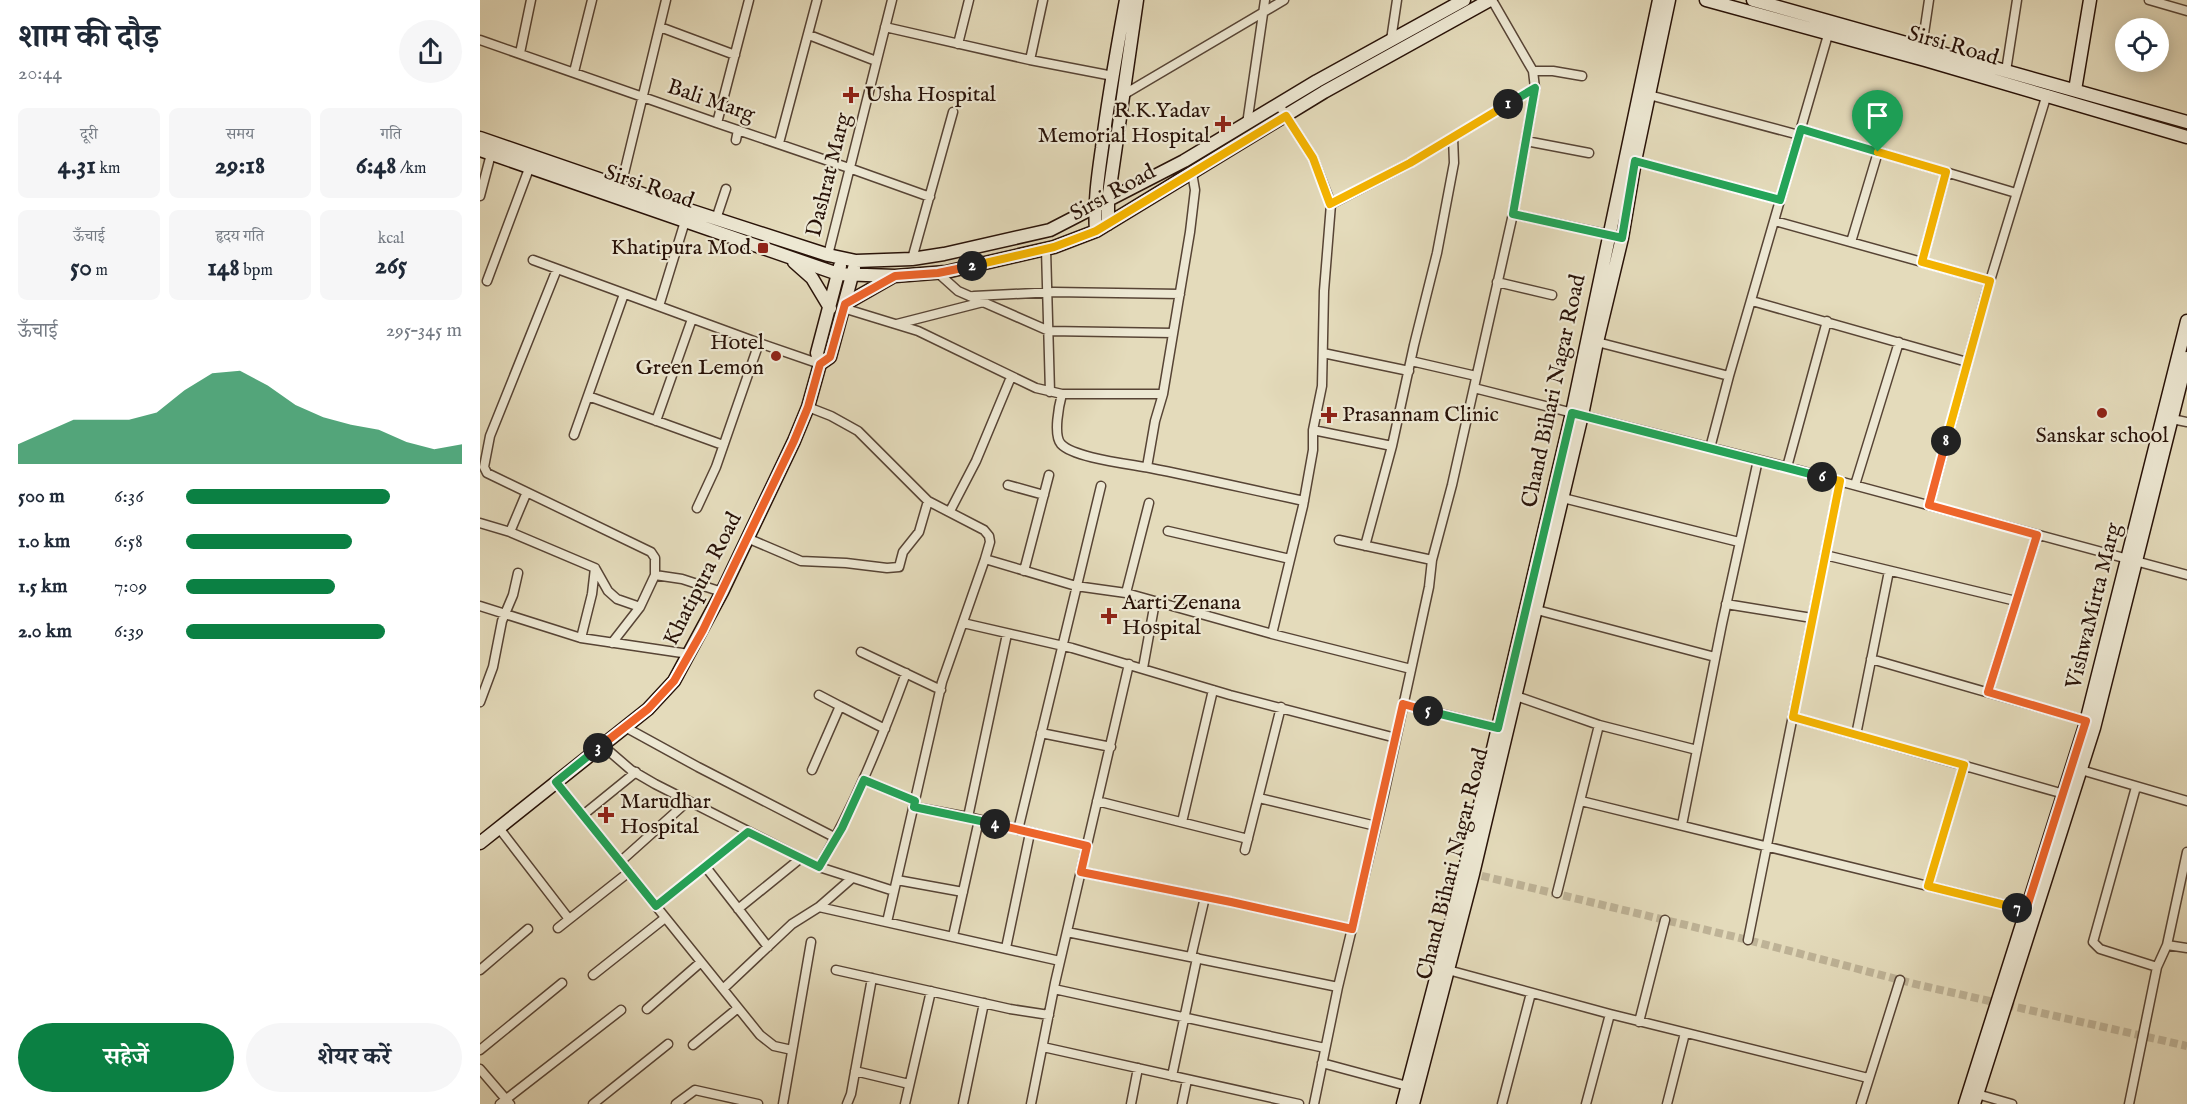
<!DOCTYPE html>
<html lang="hi">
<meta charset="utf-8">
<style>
:root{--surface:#fff;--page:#f6f6f7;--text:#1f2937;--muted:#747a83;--accent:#0b8043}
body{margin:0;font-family:"IM FELL English","Noto Serif Devanagari",serif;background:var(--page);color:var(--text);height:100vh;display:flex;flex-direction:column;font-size:22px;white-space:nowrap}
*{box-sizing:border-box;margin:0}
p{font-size:20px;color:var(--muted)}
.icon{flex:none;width:33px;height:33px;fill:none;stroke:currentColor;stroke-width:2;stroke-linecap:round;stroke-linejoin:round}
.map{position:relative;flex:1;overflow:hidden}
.drawer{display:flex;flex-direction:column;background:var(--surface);width:480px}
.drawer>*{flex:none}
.tools{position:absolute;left:1635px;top:18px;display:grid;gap:12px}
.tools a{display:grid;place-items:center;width:54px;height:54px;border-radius:50%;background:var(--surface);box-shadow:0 3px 15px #0003;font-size:30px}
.pin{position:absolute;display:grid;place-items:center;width:51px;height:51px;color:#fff;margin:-62px -26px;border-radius:50% 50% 50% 0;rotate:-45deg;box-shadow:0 0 6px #0007}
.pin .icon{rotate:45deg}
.km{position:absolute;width:30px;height:30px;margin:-15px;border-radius:50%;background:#222;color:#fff;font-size:16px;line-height:30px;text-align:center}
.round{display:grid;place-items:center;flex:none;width:63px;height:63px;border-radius:32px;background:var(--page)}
.overview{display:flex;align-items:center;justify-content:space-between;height:102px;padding:0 18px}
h1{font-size:33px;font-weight:700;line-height:45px}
.metrics{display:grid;grid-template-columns:repeat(3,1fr);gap:9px;height:102px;padding:6px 18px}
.metrics div{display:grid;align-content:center;border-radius:9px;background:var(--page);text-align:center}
.metrics b{font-size:26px;font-weight:700}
.metrics small{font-size:16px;font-weight:400}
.metrics p{font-size:16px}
.chart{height:168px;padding:12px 18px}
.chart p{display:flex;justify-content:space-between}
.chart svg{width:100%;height:108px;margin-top:6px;fill:var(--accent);opacity:.7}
.primary-button{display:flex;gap:12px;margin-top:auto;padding:12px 18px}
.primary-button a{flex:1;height:69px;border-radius:36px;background:var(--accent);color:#fff;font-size:24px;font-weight:700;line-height:69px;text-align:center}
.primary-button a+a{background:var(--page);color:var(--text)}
ul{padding:0 18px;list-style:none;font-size:20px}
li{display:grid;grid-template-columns:96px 72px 1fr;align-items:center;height:45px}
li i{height:15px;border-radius:8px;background:var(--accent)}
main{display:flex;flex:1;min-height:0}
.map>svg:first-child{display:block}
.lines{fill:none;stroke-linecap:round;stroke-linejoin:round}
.street-tunnel{stroke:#beb397;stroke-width:8;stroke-dasharray:8 4;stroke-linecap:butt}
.street-casing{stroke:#574435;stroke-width:11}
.secondary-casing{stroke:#281208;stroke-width:15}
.street{stroke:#ede8d3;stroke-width:8}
.secondary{stroke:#ede8d3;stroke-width:12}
.split-1-casing{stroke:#fff;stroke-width:12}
.split-2-casing{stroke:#fff;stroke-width:12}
.split-3-casing{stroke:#fff;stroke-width:12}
.split-4-casing{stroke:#fff;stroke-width:12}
.split-5-casing{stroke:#fff;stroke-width:12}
.split-6-casing{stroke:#fff;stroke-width:12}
.split-7-casing{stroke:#fff;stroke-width:12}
.split-8-casing{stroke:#fff;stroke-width:12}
.split-9-casing{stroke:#fff;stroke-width:12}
.split-1{stroke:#22a559;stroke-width:8}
.split-2{stroke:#f5b400;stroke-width:8}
.split-3{stroke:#f0652b;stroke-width:8}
.split-4{stroke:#22a559;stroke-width:8}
.split-5{stroke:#f0652b;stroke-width:8}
.split-6{stroke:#22a559;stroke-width:8}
.split-7{stroke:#f5b400;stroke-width:8}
.split-8{stroke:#f0652b;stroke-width:8}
.split-9{stroke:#f5b400;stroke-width:8}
.poi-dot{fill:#8f2418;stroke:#ede8d3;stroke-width:2}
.labels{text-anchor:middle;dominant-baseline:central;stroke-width:4.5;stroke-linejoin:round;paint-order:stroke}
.street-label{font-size:22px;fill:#281208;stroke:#ede8d3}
.poi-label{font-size:22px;fill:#281208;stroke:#ede8d3;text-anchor:start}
</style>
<main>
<section class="drawer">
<div class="overview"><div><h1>शाम की दौड़</h1><p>20:44</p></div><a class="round"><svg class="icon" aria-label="share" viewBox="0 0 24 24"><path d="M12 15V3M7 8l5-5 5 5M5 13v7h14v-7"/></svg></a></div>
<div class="metrics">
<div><p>दूरी</p><b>4.31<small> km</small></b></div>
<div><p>समय</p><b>29:18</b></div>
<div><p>गति</p><b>6:48<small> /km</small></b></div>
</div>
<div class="metrics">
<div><p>ऊँचाई</p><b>50<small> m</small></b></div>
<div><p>हृदय गति</p><b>148<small> bpm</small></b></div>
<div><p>kcal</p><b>265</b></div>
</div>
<div class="chart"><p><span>ऊँचाई</span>295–345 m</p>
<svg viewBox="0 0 160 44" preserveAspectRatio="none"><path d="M0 44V36L10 31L20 26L30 26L40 26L50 23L60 14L70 7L80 6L90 12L100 20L110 25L120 28L130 30L140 35L150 38L160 36V44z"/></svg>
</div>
<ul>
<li><b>500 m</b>6:36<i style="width:74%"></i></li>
<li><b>1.0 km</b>6:58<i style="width:60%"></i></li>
<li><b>1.5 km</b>7:09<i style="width:54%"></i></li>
<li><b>2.0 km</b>6:39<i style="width:72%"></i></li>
</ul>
<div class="primary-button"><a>सहेजें</a><a>शेयर करें</a></div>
</section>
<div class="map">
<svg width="1707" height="1104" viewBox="0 0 1707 1104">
<rect width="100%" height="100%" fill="#e4dbbb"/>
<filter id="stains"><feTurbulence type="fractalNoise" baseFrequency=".00333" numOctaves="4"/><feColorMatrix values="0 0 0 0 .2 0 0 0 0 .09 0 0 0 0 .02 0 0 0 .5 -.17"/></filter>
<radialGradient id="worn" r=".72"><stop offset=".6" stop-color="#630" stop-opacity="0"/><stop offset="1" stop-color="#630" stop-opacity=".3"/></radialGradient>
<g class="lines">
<path class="street-tunnel" d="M990 873 1268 940 1439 985 1707 1046"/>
<defs>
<path id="street" d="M1669 0 1707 11
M180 27 255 55
M405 27 550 60 633 76
M329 35 396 61
M0 40 237 123 369 168 450 197
M911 40 917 0
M478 44 489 0
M1442 47 1449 0
M40 53 51 0
M550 60 563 0
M1053 71H1073L1102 76
M1526 71 1537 0
M94 72 112 0
M643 95 804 0
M1169 95 1319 135
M237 123 269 0
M767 124 785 0
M1321 129 1536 193
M256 140 258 130
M1046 141 1109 153
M299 143 337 0
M1155 161 1300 200
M141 186 186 0
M0 196 11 154
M851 204 930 163 1055 88
M1033 214 1135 236
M236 219 246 189
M1295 221 1510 281
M1371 242 1398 152
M566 249 570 392
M348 255 412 0
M432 259 473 112
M53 260 279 343 340 364
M1442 262 1466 172
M77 269 10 436 4 467 7 473 171 552 175 558V575L202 579 242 592
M458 273 478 291 569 331 693 333
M7 281 50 166
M1017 282 1072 295
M494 296 574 292 700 294
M1272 301 1487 362
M179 306 206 218
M363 308 438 331 556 388 582 394H683
M417 324 503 302
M1117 342 1249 376
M843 353 929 371
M931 361 996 376
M994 388 1307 467 1707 575
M582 394C579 405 573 435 581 444 594 458 650 464 670 468 721 478 772 490 824 501
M108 396 243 445
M328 407 351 416 378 431 448 501 504 530 509 536 510 542 505 559 596 586 646 593 792 634 931 669
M1692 419 1707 422
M176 421 212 319
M833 430 912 446
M94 435 144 294
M1230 448 1249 376 1350 28
M667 467 675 421 683 394 710 232 715 190 712 173
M1307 467 1347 321
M528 485 564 495
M1375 485 1419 342
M1083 498 1259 542
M1449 505 1506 294 1567 94
M217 508 236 467 279 343
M470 511 496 461 531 377
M0 523 30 532 115 568 128 591 137 599 160 607
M688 531 810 559
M30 532 46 494
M267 538 321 561 366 563 407 568 419 567 423 552 439 532 448 501
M859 540 952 560
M885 546 912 446 934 345 957 253 974 163 973 137
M1345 555 1536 601
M544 571 569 475
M646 593 669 503
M1246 604 1332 618
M0 606 101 638 209 654
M1057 610 1235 657
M483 623 592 648 750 695 916 738
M792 634 823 506 833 450V430L842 386 844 291 851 204 833 158 799 105
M101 638 112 594 115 568
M132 643 160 607 175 575
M381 652 461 690
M1391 659 1607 721
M663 668 675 602
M1508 692 1557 535
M339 695 360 706
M1036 696 1119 725 1217 750
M0 702 13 667 22 621 33 595 38 573
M923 704 1018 728
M1313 717 1584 794
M145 727 218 767 356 838
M561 733 631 747
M1376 735 1409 571
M122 745 151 770 175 784 339 867 414 891
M332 770 360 706 405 729
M1601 770 1707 801
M384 780 435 801
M76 782 280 1035 294 1046 312 1050
M1656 787 1613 942 1620 949 1677 967
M779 798 896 826
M617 801 768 839
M1101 801 1546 910
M434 807 493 818 607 846
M103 815 156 772
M488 817 527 634
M702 822 733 690
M1202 825 1242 624 1278 460
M19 828 89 919
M538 830 621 486
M765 850 801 707
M141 861 208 801
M225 866 288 947
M339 867C375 804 401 741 426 673
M601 872 751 902 872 929
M417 880 483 892
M1448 886 1484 765
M1077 893 1119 725
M176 906 268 832
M339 907 371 879
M258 909 321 858
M407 922 462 682 505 559
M78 928 149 872
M587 932 858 987
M473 936 499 820
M1268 940 1360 481
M1687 945 1707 948
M526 948 550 833
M711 957 725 897
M0 970 48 929
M356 970 530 1009 569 1015
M968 970 1130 1014 1388 1078
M113 975 185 918
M243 989 312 924 339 907 580 961
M574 989 845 1048
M167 1009 221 962
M1159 1022 1185 920
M213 1045 258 1008
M563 1047 819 1104
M0 1050 82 983
M842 1063 931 1087
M0 1069 30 1104
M375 1071 429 1084
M692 1076 717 958
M1497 1094 1532 1104
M20 1104 141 1010
M113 1104 188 1044
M196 1104 215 1090 278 1104
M303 1104 331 942
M367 1104 371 1094 392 978
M425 1104 451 991
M483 1104 504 1003
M551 1104 575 983 649 664
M651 1104 658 1068
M702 1104 707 1080
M834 1104 858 987 904 794 949 587 952 560 972 485 1033 214 1055 88 1053 71 1012 0
M1022 1104 1051 993
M1106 1104 1130 1014
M1187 1104 1205 1033
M1381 1104 1420 980
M1649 1104 1677 967 1687 945 1707 852"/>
<path id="secondary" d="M1226 0 1445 60 1707 137
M1273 0 1707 122
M1595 90 1610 0
M0 138 209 210 348 255 376 261 432 259 464 254 570 230 704 161 837 81 984 0
M0 150 358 274 415 276 466 272 574 247 616 231 844 92 1010 0
M628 224V201L657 0
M616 231C614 203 618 176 622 148 628 98 637 49 646 0
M314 262 332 278 350 308
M365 304 414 276
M340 364 337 353 360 266
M0 843 168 709 194 681 242 592 314 441 328 407 340 364 350 357 374 268
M923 1104 984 872 1092 413 1179 0
M933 1104 993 874 1102 415 1117 342 1142 238 1155 161 1189 0
M1485 1104 1605 726 1707 321
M1494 1104 1614 728 1707 358"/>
</defs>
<use href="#street" class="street-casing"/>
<use href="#secondary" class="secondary-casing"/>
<use href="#street" class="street"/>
<use href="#secondary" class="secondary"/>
</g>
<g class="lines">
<defs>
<path id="split-1" d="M1028 104 1055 88 1033 214 1142 238 1155 161 1300 200 1321 129 1398 152"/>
<path id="split-2" d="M492 266 574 247 616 231 806 116 833 158 850 204 930 163 1028 104"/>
<path id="split-3" d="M118 748 168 709 194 681 223 630 314 441 328 407 340 364 350 357 365 304 415 276 458 273 492 266"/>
<path id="split-4" d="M118 748 76 782 176 906 268 832 339 867 362 828 384 780 435 801 434 807 515 824"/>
<path id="split-5" d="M515 824 607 846 601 872 751 902 872 929 923 704 948 711"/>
<path id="split-6" d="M948 711 1018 728 1092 413 1342 477"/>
<path id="split-7" d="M1342 477 1360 481 1313 717 1484 765 1448 886 1537 908"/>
<path id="split-8" d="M1466 441 1449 505 1557 535 1508 692 1606 721 1546 910 1537 908"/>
<path id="split-9" d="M1398 152 1466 172 1442 262 1510 281 1466 441"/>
</defs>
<use href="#split-1" class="split-1-casing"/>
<use href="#split-2" class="split-2-casing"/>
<use href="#split-3" class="split-3-casing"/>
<use href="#split-4" class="split-4-casing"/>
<use href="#split-5" class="split-5-casing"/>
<use href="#split-6" class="split-6-casing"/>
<use href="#split-7" class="split-7-casing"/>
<use href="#split-8" class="split-8-casing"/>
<use href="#split-9" class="split-9-casing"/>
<use href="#split-1" class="split-1"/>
<use href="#split-2" class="split-2"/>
<use href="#split-3" class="split-3"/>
<use href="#split-4" class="split-4"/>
<use href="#split-5" class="split-5"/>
<use href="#split-6" class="split-6"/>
<use href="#split-7" class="split-7"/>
<use href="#split-8" class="split-8"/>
<use href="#split-9" class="split-9"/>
</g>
<g class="poi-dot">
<path d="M368 86h6v6h6v6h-6v6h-6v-6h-6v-6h6z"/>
<path d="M740 115h6v6h6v6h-6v6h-6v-6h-6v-6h6z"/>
<rect x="277" y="242" width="12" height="12" rx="3"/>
<circle cx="296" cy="356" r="6"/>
<circle cx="1622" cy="413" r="6"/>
<path d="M846 406h6v6h6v6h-6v6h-6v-6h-6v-6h6z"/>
<path d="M626 607h6v6h6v6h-6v6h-6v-6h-6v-6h6z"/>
<path d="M123 806h6v6h6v6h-6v6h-6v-6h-6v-6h6z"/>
</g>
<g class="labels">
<g class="street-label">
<text transform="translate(1473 46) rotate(16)">Sirsi Road</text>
<text transform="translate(231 101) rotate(19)">Bali Marg</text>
<text transform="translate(349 175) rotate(-76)">Dashrat Marg</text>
<text transform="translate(169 187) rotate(19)">Sirsi Road</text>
<text transform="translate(633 193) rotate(-29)">Sirsi Road</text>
<text transform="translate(1074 391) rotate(-78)">Chand Bihari Nagar Road</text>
<text transform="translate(223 579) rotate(-63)">Khatipura Road</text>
<text transform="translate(1614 606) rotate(-76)">VishwaMirta Marg</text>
<text transform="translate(973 864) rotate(-76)">Chand Bihari Nagar Road</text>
</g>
<g class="poi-label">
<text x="385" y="95">Usha Hospital</text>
<text x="730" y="111" text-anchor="end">R.K.Yadav<tspan x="730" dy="25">Memorial Hospital</tspan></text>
<text x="271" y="248" text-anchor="end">Khatipura Mod</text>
<text x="284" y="343" text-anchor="end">Hotel<tspan x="284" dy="25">Green Lemon</tspan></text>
<text x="862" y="415">Prasannam Clinic</text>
<text x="1622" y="436" text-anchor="middle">Sanskar school</text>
<text x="642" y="603">Aarti Zenana<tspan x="642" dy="25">Hospital</tspan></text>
<text x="140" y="802">Marudhar<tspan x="140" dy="25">Hospital</tspan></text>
</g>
</g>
<rect width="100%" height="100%" filter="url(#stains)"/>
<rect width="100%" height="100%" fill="url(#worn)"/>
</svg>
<div class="tools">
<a><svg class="icon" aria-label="locate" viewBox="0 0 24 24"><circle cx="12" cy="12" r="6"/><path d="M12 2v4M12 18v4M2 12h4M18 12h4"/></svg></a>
</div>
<div class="pin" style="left:1398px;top:152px;background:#1e9e55"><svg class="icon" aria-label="arrive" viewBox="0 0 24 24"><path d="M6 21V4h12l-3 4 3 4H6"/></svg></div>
<b class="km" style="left:1028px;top:104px">1</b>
<b class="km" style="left:492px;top:266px">2</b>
<b class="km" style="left:118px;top:748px">3</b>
<b class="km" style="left:515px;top:824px">4</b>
<b class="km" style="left:948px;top:711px">5</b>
<b class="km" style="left:1342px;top:477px">6</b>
<b class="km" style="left:1537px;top:908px">7</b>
<b class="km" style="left:1466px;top:441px">8</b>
</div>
</main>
